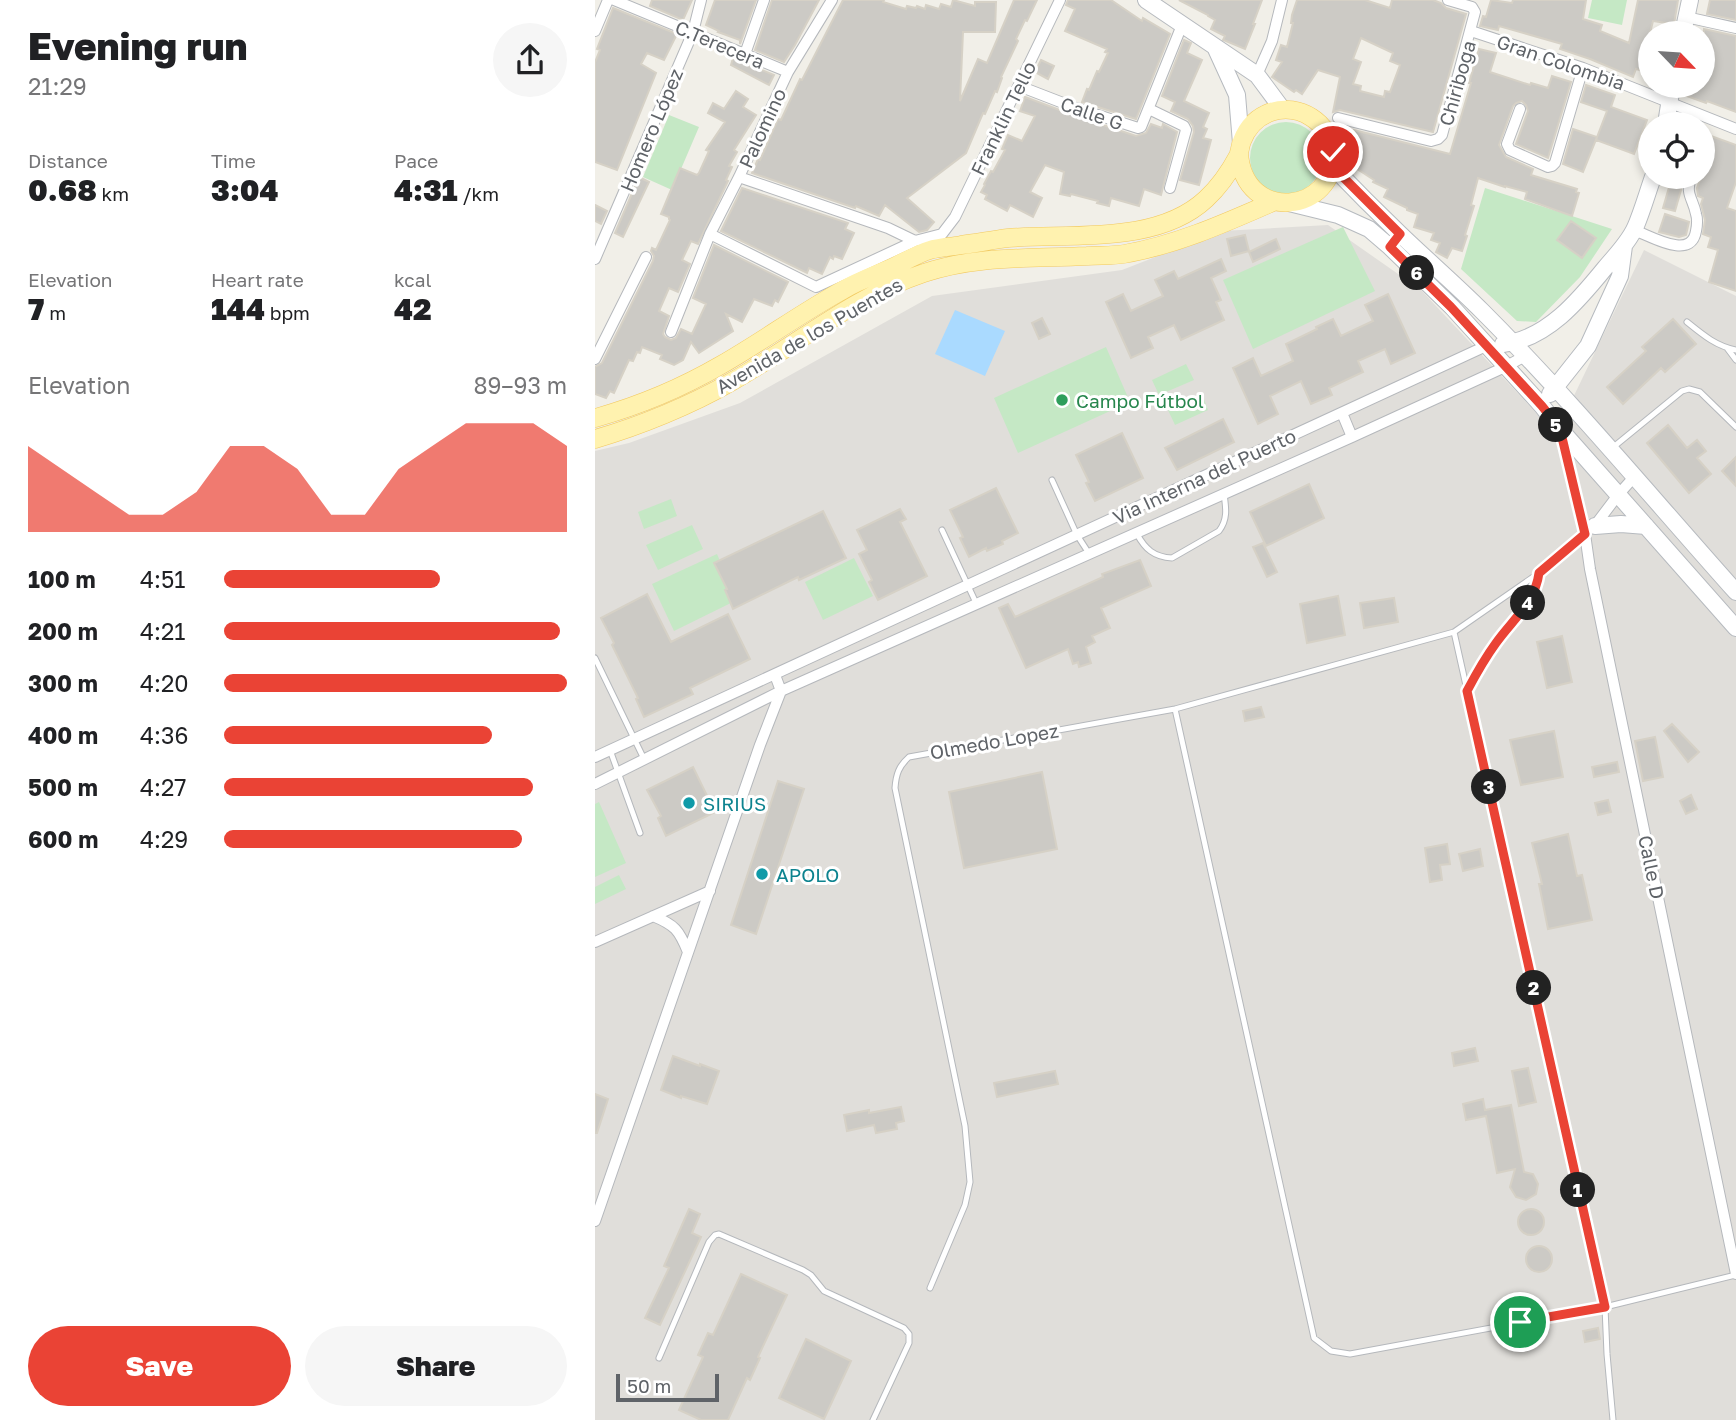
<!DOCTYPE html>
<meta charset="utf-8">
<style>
:root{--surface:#fff;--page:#f6f6f6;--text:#202124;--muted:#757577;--accent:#ea4335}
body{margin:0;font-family:"Golos Text",sans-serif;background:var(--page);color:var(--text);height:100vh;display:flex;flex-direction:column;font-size:26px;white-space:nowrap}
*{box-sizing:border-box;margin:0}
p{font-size:23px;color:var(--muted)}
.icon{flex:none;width:38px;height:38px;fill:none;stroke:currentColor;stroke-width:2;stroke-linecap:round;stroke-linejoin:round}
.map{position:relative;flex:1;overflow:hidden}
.panel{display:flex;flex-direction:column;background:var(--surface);width:595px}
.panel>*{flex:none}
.needle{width:46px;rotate:115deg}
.controls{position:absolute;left:1043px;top:21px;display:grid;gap:14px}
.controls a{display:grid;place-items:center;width:77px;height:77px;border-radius:50%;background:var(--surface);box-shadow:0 4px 10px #0003;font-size:35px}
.scale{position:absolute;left:21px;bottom:18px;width:103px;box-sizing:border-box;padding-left:7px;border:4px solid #5f6368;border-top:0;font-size:19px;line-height:24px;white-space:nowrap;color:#5f6368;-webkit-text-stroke:5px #fff;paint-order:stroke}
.pin{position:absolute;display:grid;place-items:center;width:60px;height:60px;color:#fff;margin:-30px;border:4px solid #fff;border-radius:50%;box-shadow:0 2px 7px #0007}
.km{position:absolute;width:35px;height:35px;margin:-18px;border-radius:50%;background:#222;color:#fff;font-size:19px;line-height:35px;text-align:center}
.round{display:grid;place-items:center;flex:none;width:74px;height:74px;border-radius:37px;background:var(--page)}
.summary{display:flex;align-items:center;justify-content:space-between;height:119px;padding:0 28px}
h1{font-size:38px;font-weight:800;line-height:52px}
.stats{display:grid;grid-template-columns:repeat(3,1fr);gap:10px;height:119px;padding:7px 28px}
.stats div{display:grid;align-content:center}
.stats b{font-size:30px;font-weight:800}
.stats small{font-size:19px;font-weight:400}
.stats p{font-size:19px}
.chart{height:196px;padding:14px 28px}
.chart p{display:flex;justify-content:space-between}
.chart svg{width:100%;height:126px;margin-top:7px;fill:var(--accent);opacity:.7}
.action{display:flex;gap:14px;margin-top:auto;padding:14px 28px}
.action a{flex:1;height:80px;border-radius:42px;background:var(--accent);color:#fff;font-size:28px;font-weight:800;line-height:80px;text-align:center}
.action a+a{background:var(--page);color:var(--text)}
ul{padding:0 28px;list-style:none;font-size:23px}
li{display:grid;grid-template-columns:112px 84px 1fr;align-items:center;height:52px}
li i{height:18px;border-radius:9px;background:var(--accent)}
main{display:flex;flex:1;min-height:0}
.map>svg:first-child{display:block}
.industrial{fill:#e0deda}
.green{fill:#c5e8c5}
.water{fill:#aadaff}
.building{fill:#cccac5;stroke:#d6d1c6;stroke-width:2;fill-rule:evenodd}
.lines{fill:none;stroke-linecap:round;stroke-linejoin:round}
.lane-casing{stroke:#b5b8bc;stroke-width:7}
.street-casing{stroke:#b5b8bc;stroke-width:12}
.secondary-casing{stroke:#b6babf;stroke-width:18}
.primary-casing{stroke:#f2c960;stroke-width:19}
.lane{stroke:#fff;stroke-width:5}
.street{stroke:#fff;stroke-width:10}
.secondary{stroke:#fff;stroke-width:16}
.primary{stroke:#fff2af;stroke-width:18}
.route-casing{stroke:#fff;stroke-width:14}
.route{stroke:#ea4335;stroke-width:9}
.leisure-dot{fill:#2e9e5b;stroke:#fff;stroke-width:2.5}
.culture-dot{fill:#0f9aa8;stroke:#fff;stroke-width:2.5}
.labels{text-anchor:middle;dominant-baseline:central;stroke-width:6;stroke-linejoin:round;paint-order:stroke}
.street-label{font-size:19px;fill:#5f6368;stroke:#fff}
.leisure-label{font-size:19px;fill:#27864d;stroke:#fff;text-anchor:start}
.culture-label{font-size:19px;fill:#0d838f;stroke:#fff;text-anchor:start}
</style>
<main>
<section class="panel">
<div class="summary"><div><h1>Evening run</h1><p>21:29</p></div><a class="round"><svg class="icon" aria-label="share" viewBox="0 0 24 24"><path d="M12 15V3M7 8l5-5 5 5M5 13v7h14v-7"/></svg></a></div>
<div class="stats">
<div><p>Distance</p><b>0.68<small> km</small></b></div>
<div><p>Time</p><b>3:04</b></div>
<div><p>Pace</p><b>4:31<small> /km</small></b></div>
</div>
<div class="stats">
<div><p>Elevation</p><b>7<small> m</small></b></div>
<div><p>Heart rate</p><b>144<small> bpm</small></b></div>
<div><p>kcal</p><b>42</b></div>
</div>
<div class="chart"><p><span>Elevation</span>89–93 m</p>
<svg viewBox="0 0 160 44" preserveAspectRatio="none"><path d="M0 44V14L10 22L20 30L30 38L40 38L50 30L60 14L70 14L80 22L90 38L100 38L110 22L120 14L130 6L140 6L150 6L160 14V44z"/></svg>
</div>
<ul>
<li><b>100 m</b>4:51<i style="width:63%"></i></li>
<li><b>200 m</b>4:21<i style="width:98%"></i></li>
<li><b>300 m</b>4:20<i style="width:100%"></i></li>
<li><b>400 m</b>4:36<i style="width:78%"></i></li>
<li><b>500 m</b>4:27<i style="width:90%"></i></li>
<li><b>600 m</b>4:29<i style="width:87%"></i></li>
</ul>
<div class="action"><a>Save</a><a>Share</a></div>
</section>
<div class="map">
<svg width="1141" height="1420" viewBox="0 0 1141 1420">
<rect width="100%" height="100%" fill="#f1efe8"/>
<path class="industrial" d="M733 225 826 290 959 432 975 404 1049 250 1141 296V1420H0V451L34 443 145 403 337 296 527 270 627 231Z"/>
<path class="green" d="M997 0H1032L1027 25 993 18Z
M74 115 104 127 77 190 48 177Z
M655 158a36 36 0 1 1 72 0a36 36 0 1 1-72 0Z
M890 188 1017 229 985 277 941 322 922 321 866 269Z
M748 227 780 291 658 349 628 280Z
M511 347 535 402 423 453 399 398Z
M591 364 599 380 564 395 557 380Z
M607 394 613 410 580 425 573 410Z
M76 499 82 516 49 529 43 512Z
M97 525 108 549 63 570 51 545Z
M122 554 142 600 79 631 57 584Z
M259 558 278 596 228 620 210 582Z
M4 802 31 863 0 877V804Z
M24 875 31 889 0 904V887Z"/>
<path class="water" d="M360 310 410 331 390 376 340 354Z"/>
<path class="building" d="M57 0H97L88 20 55 6Z
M120 0H161L145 44V40L123 32 124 31 111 25Z
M177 0H224L200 45 189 62 160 50Z
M248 0H289L288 2 311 9 312 6 321 8 322 6 330 9 331 5 344 9 346 4 356 7 358 0 380 6V2H401L400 32H368L365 101 383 59 392 63 419 0H442L432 21 430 20 421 39 423 41 406 77 407 78 402 92 400 91 390 114 388 113 371 153 312 198 339 222 332 230 324 232 290 205 284 216 261 206 260 208 157 173 163 159 165 160 183 119 186 120 205 79 207 80Z
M473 0H516L547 21 548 18 575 34 541 119 487 102 492 89 494 90 502 71 504 72 513 53 510 52 512 49 470 31 480 9 471 5Z
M584 0H667L658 24H660L650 49 631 41 628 40 630 36 616 29 620 20 613 16V15Z
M702 0H770L795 8 797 0H838L846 3 851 8 871 14 838 132 745 110 738 112 745 77 723 70 707 94 701 90 699 92 677 77 687 62 681 60 686 45 692 47 698 23H696L697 15ZM766 38 798 53 795 61 805 65 795 92 790 91 789 97 765 91 766 86 758 84 766 62 758 59Z
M896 0 917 3 918 0H991L988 19 1007 25 1005 31 1034 43 1043 0H1083L1079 24 1058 21 1055 33V48L1052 60 1055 61V73L1041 69 1038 77 995 59 965 49 967 44 904 26 903 30 885 26 888 16 891 17Z
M1115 0H1141V20L1112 14Z
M18 8 82 34 69 60 52 53 46 64 61 73 22 170 0 162V62L5 50 2 49Z
M1109 29 1141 36V112L1112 101 1111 103 1086 94 1089 86H1108Z
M589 40 596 43 592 53 607 60 589 101 614 113 608 127 612 129 608 138 616 140 604 185 585 180 599 132 598 126 593 119 576 111 580 102 567 96Z
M884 49 901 53 895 72 935 85 936 83 953 88 957 76 976 82 953 158 921 144 933 111 931 105 927 101 921 103 918 106 904 145 911 157 938 169 936 175 982 189 981 192 984 193 977 216 930 199 932 192 910 186V187L883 178 876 205 879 206 870 235 872 236 867 251 857 248 852 258 841 252 845 243 836 240 839 233 819 227 823 214 812 210V208L789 197 793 189 778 182 779 180 759 167 756 171 748 162 751 158 749 155 748 143 757 136 759 130 855 154 876 83H874Z
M138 58 179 75 174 85 136 65Z
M446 60 459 66 453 79 440 72Z
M991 85 1020 95 1016 107 1052 120 1039 154 1001 140 1012 111 986 102Z
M141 91 153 99 148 107 161 115 139 150 142 152 134 166 137 167 131 180 133 181 103 244 96 241 87 260 95 264 83 292 74 288 64 311 74 316 68 334 70 337 76 340 81 338 86 329 97 334 111 304 98 298 119 245 193 282 183 302 180 300 177 306 159 299 147 322 131 314 138 331 104 353 96 342 88 360 79 365 65 359 67 355 47 347 45 353 42 352 38 361 34 360 19 393 15 391 11 398 0 394V367L7 363 58 261 59 256 56 251 57 248 61 250 75 220 74 219V217L66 214 85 168 102 175 104 173 114 151 111 150 130 122 113 113 118 103 129 109Z
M430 97 478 115 541 136 551 133 556 124 567 128 568 124 582 132 566 195 549 189 544 206 516 198 514 206 502 203 503 201 476 194 475 196 465 194 469 172 450 165 435 192 447 198 438 217 415 205 412 211 390 199 392 195 386 192 390 185 389 184 396 171 398 172 410 150 407 149 413 135 427 141 440 116 425 111Z
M978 129 1002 137 988 172 968 164Z
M1116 136 1141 145V182L1132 208 1141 211V291L1114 282 1123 250 1113 247 1116 237 1108 234 1110 220 1106 204 1108 198 1103 196 1102 188 1106 177H1108V157Z
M44 177 54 182 28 237 20 233Z
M1077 177 1087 180 1086 190 1080 211 1068 208Z
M147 188 253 223 250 229 259 233 247 259 239 256 238 259 235 257 227 274 214 268 212 273 126 231Z
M0 205 12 211 6 224 0 221Z
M1070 214 1094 222 1091 235 1084 237 1064 232Z
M976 221 1001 238 987 258 962 240Z
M650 235 654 251 636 256 632 239Z
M681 239 685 249 658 262 654 252Z
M626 259 631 271 616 278 626 300 621 302 629 320 586 340 579 325 553 337 558 348 536 358 511 302 528 294 536 311 568 296 560 280 579 271 583 279Z
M793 294 820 353 796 364 790 349 763 361 768 372 734 388 737 395 716 404 706 381 675 396 683 414 663 424 638 368 658 358 666 376 698 361 691 344 722 329 721 327 738 319 746 336 778 321 770 305Z
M447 318 455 334 444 339 437 323Z
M1078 319 1101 344 1070 372 1066 368 1028 404 1012 387 1051 351 1047 347Z
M628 419 639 442 582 470 570 448Z
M1073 425 1092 448 1102 440 1111 451 1102 458 1116 474 1094 493 1052 443Z
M527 433 548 478 500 501 491 483 494 482 481 455Z
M1141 457V486L1127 471Z
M714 484 729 518 671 546 655 512Z
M401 488 423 533 407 541 408 544 392 551 391 548 374 557 365 538 368 537 355 510Z
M305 509 311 519 305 522 332 576 283 600 274 582 277 580 264 554 272 550 262 530Z
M228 511 251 558 204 580 203 577 138 609 130 590 132 589 119 563Z
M668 543 682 572 672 577 658 547Z
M545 560 556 586 506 608 515 628 497 636 500 642 491 647 496 663 484 667 483 662 478 664 473 649 431 668 404 608 413 604 420 617 508 577 507 574Z
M52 594 76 642 133 614 155 659 95 688 98 694 49 717 41 699 43 698 17 645 19 643 6 618Z
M743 596 750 635 712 643 705 604Z
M799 598 803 622 769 628 765 603Z
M967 636 977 682 952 688 942 642Z
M666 707 669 717 650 721 648 711Z
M1077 724 1104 752 1093 762 1069 731Z
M959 731 968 777 926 785 915 740Z
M1060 737 1068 777 1048 781 1040 741Z
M1022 762 1024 772 999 777 997 767Z
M98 767 120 812 71 836 63 818 66 816 52 790Z
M447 772 462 849 369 868 354 792Z
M183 781 209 789 161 934 136 925Z
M1096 795 1102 809 1091 814 1085 801Z
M1013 800 1016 812 1003 815 1000 803Z
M973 834 982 876 987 875 997 920 953 929 944 884H947L937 843Z
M852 844 855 864 845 865 847 880 835 882 830 848Z
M885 849 888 866 868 871 864 854Z
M880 1048 883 1061 859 1066 857 1053Z
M78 1056 105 1066V1064L124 1071 112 1104 86 1096V1098L66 1090Z
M933 1068 941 1102 924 1106 917 1071Z
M460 1071 463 1084 402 1097 399 1083Z
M0 1094 13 1099 2 1133H0Z
M888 1099 890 1110 916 1105 929 1172 938 1174 943 1184 941 1194 931 1200 921 1197 915 1187 920 1169 902 1173 891 1116 871 1120 868 1104Z
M306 1107 309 1121 301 1123 302 1129 281 1133 279 1125 252 1131 249 1115 274 1110V1113Z
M923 1222a13 13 0 1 1 26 0a13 13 0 1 1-26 0Z
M94 1209 105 1214 97 1233 106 1237 65 1325 50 1318 74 1268 69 1266Z
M931 1259a13 13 0 1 1 26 0a13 13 0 1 1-26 0Z
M146 1274 192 1295 163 1357 165 1358 155 1380 152 1378 133 1420H106L84 1410 108 1357 103 1355 113 1333 118 1335Z
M1003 1328 1005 1339 990 1342 988 1331Z
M211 1339 256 1361 229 1419 184 1398Z"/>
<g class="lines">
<defs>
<path id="lane" d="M1092 322C1108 335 1121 346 1141 350
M1132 348 1141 360
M1016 449 1087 391 1094 389 1105 392 1141 427
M457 480 482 535 495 555
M347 530 382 605
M542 534C550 549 559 557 577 558L624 531C633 519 631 508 629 494
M859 632 1010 1307 1012 1354 1018 1420
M0 658 49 759
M872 691C881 674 890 658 901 643 918 619 940 603 944 573
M580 709 719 1338 736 1351 755 1354 1010 1307 1141 1275
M15 750 45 833
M335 1288 370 1205 375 1182 370 1126 300 788C301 774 304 766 314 757L580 709 859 632 944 573 990 534
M64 1358 114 1242 120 1235 124 1234 208 1270 216 1275 229 1291 309 1328 314 1334V1343L278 1420"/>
<path id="street" d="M19 0 193 72
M1091 17 1141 28
M0 31 13 0
M876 31 988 68 1141 129
M150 54 169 0
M662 75 677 41 687 0
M424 86 481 108 543 128 546 127 587 25
M554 109 589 126 591 130 575 188
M925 109 912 144 915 150 953 167 957 166 960 163 988 68
M743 118 836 141 843 139 847 135 880 12 877 7 853 0
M144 177 293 228 320 241 347 234 360 217 465 0
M1039 230C1056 236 1096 261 1101 231 1102 226 1103 220 1101 214 1098 198 1090 195 1096 177
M115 234 221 287 320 241
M0 259 98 32 106 0
M76 332 115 234 144 177 193 72 237 0
M0 359 51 257
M747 413 757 437
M965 430 990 534 995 569 1141 1274
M998 528 1023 495 1039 477
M0 757 891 346
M0 784 186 691 757 437 910 367 930 356
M58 916C80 925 84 930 93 952
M0 942 115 891
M0 1221 165 745 186 691 180 675"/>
<path id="secondary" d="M551 0 662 75 688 110
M1088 33 1095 0
M621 49 642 95 646 143
M1071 124 1077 86
M737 166C759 189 782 212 805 234 832 260 860 284 887 311 976 400 1057 498 1141 592
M694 203 743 215 774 229 795 247 857 307 947 406 965 429 1141 628
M908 344C952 339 984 300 1010 268 1021 255 1033 243 1040 228 1047 212 1052 194 1058 177
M955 394 993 346 1025 276 1029 246
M1000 526 1026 524 1051 526"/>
<path id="primary" d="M0 418C43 406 88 387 126 365 168 341 206 313 248 290 263 281 280 275 296 268 309 262 322 254 335 250 345 247 356 247 366 245 382 243 397 240 413 238 475 233 562 245 611 199 624 187 635 171 643 156 645 152 645 146 647 141 652 128 662 117 676 112 704 103 735 122 738 152 742 213 649 225 644 153
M0 439C45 426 96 405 136 382 200 346 260 296 329 273 382 255 438 259 492 256 504 255 517 256 529 254 581 245 630 223 678 202"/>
</defs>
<use href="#lane" class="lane-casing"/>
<use href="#street" class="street-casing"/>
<use href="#secondary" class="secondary-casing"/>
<use href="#primary" class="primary-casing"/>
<use href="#lane" class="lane"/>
<use href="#street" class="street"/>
<use href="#secondary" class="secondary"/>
<use href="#primary" class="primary"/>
</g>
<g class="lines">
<defs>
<path id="route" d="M738 152 737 166 805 234 795 247 856 307 947 406 965 429 990 534 944 573C940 603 918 619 901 643 890 658 881 674 872 691L1010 1307 925 1322"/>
</defs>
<use href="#route" class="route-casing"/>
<use href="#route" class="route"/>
</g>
<circle class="leisure-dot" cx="467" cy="400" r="7"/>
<g class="culture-dot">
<circle cx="94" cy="803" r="7"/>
<circle cx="167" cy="874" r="7"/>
</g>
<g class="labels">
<g class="street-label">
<text transform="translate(125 44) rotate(23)">C.Terecera</text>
<text transform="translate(966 62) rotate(19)">Gran Colombia</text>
<text transform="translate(862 83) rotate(-74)">Chiriboga</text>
<text transform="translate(497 113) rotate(19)">Calle G</text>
<text transform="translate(408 118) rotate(-64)">Franklin Tello</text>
<text transform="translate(167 128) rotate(-65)">Palomino</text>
<text transform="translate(56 130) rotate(-67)">Homero López</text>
<text transform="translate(214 335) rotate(-30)">Avenida de los Puentes</text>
<text transform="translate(609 476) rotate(-25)">Via Interna del Puerto</text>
<text transform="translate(399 741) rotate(-10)">Olmedo Lopez</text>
<text transform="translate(1057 867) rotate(78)">Calle D</text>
</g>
<g class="leisure-label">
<text x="481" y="400">Campo Fútbol</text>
</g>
<g class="culture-label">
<text x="108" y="803">SIRIUS</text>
<text x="181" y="874">APOLO</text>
</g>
</g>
</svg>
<div class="controls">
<a><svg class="needle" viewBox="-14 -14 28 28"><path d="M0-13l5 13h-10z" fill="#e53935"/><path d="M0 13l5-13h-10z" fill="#757577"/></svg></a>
<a><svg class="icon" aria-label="locate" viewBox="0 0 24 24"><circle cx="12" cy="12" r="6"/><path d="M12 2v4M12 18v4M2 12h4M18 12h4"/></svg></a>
</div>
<div class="scale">50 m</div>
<div class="pin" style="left:925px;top:1322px;background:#1e9e55"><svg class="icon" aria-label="arrive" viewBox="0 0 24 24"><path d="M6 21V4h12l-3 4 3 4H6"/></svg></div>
<div class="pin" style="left:738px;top:152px;background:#d93025"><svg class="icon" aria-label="check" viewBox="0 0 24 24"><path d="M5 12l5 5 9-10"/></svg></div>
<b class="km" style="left:983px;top:1190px">1</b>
<b class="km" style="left:939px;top:988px">2</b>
<b class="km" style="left:894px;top:787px">3</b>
<b class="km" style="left:933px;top:603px">4</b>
<b class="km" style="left:961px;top:425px">5</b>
<b class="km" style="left:822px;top:273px">6</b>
</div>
</main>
